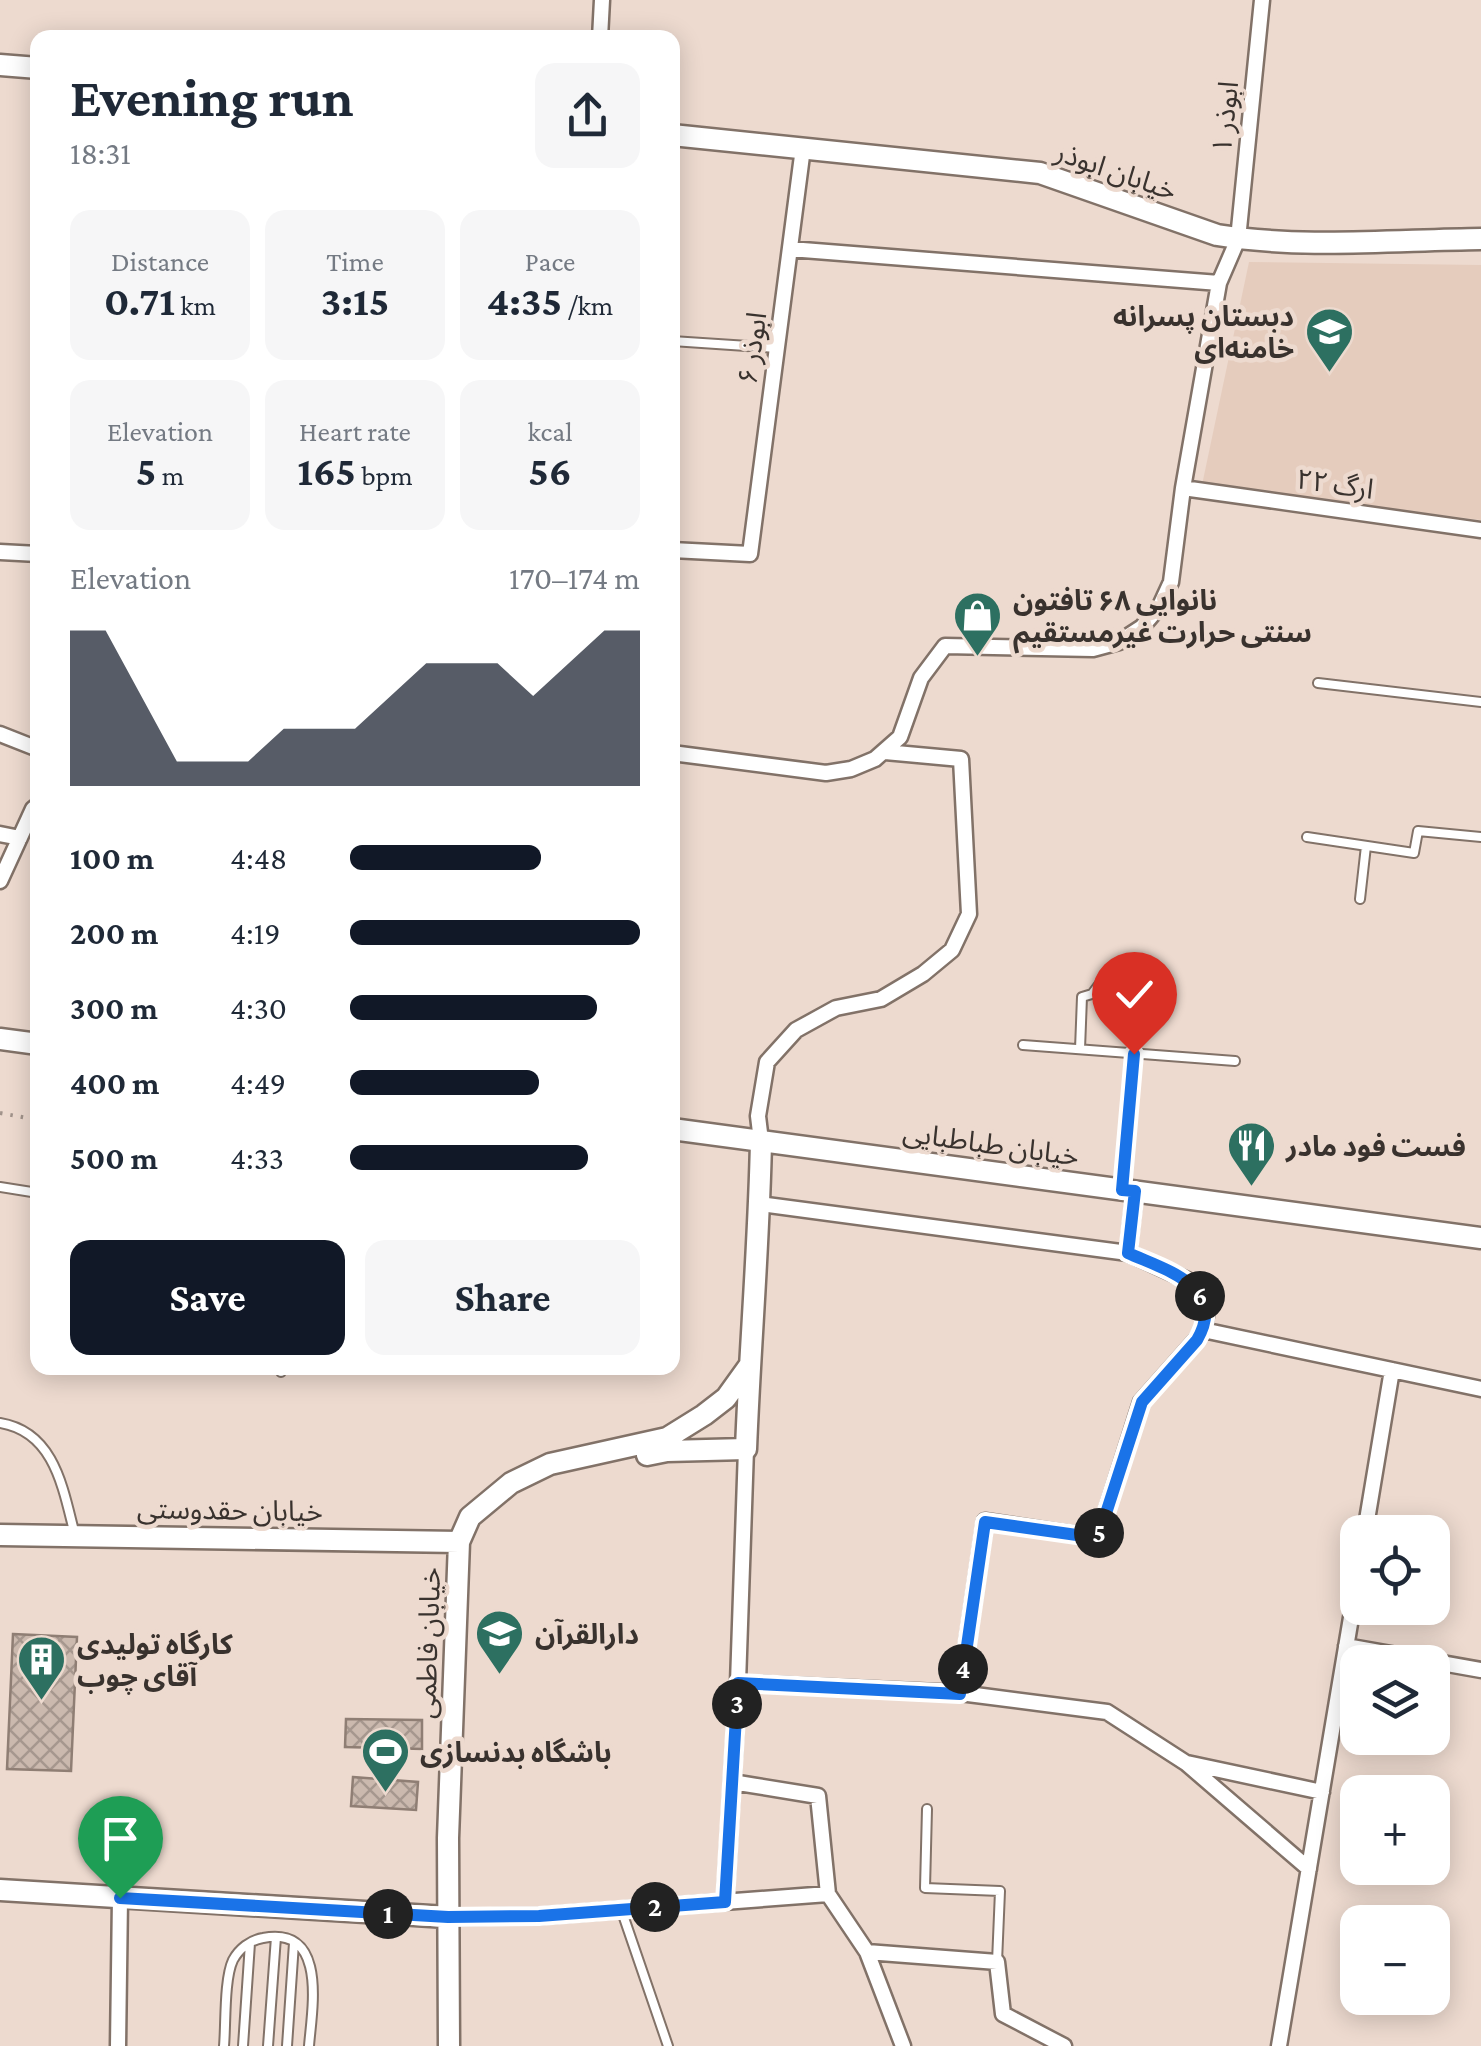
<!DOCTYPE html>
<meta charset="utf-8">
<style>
:root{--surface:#fff;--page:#f6f6f7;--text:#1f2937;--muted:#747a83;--accent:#111827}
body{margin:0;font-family:"Crimson Pro","Noto Sans Arabic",serif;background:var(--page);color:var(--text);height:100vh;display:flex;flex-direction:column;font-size:38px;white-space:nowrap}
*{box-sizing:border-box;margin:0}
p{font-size:32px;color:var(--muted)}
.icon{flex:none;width:55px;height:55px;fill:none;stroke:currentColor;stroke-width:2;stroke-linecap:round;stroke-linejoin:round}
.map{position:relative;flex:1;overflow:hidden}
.panel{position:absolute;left:30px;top:30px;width:650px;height:1345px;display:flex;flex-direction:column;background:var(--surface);border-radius:20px;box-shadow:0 5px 25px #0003}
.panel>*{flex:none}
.fabs{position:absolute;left:1340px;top:1515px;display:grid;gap:20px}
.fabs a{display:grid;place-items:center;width:110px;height:110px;border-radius:20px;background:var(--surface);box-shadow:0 5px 25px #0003;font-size:50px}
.pin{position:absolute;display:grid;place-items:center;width:85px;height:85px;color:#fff;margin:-102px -42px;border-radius:50% 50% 50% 0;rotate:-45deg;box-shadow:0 0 10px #0007}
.pin .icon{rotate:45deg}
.km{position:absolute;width:50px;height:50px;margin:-25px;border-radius:50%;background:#222;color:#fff;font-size:28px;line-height:50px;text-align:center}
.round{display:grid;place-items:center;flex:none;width:105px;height:105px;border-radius:20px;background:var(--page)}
.head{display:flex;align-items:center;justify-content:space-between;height:170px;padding:0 40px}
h1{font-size:55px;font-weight:700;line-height:75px}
.stats{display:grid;grid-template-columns:repeat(3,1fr);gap:15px;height:170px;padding:10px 40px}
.stats div{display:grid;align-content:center;border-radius:20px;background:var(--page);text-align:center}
.stats b{font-size:42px;font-weight:700}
.stats small{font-size:28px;font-weight:400}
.stats p{font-size:28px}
.chart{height:280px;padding:20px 40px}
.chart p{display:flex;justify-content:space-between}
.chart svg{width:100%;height:180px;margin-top:10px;fill:var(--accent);opacity:.7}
.cta{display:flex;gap:20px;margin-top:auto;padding:20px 40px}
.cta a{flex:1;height:115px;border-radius:20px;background:var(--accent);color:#fff;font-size:40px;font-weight:700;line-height:115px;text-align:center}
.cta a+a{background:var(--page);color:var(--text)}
ul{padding:0 40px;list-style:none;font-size:32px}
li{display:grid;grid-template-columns:160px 120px 1fr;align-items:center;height:75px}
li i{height:25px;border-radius:12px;background:var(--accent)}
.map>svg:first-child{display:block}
.built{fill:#e5ccbd}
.building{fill:url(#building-cross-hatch);stroke:#8f7e74;stroke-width:2.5}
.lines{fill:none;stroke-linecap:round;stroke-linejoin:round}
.lane-casing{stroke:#827268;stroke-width:12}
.street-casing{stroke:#827268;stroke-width:19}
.secondary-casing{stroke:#827268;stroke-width:25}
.path{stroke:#a1938b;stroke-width:4;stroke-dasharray:2.5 8;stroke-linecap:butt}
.lane{stroke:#fff;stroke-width:8}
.street{stroke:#fff;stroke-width:14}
.secondary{stroke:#fff;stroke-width:20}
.route-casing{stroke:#fff;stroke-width:20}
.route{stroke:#1a73e8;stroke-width:12}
.labels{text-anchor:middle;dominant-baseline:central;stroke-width:9;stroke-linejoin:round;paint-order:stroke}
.street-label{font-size:28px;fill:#39322e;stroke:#eddacf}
.poi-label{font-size:28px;font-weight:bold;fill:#39322e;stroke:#eddacf;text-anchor:start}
</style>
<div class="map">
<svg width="1481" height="2046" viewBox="0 0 1481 2046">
<defs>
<pattern id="building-cross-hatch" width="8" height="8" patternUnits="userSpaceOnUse" patternTransform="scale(2.5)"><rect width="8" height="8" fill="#cbb9ae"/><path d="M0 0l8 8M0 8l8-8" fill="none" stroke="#a6978e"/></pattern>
</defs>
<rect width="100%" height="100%" fill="#eddacf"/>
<path class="built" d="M1249 262 1481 265V520L1202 485Z"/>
<path class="building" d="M13 1634 77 1637 71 1771 7 1769Z
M346 1719 422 1720V1749L345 1747Z
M353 1777 418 1782 416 1810 351 1806Z"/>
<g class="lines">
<defs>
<path id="lane" d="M672 341 777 348
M1318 683 1481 702
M1307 837 1414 853 1418 831 1481 837
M1360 899 1366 846
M1023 1045 1235 1061
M1080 1049 1082 997 1092 994 1101 982 1115 980
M0 1187 38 1193
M1122 1189 1134 1054
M281 1372V1368
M0 1423C55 1432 63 1489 75 1535
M927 1809 925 1888 1000 1891 997 1962
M621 1909 668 2046
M224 2046C226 2024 224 1979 233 1960 239 1949 250 1940 263 1938 328 1926 312 2009 309 2046
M243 2046 250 1943
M268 2046 276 1937
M287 2046 294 1943"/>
<path id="street" d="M600 38 602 0
M790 249 1219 283
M1183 488 1481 530
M672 550 750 554 803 148
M0 552 38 554
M0 734 38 749
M672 753 826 773 851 769 875 759 900 737 921 678 945 646 1093 649 1119 642 1142 627 1160 606 1171 582 1183 488 1219 283 1238 239 1262 0
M0 834 20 838
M0 881 33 809 38 805
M761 1141 758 1116 767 1062 796 1030 836 1008 881 999 923 974 952 950 969 914 961 759 885 752
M760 1204 1128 1253 1187 1280 1197 1290 1204 1302 1206 1316 1203 1330 1197 1339 1141 1402 1098 1538 985 1521 960 1693
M1128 1253 1135 1191
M1203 1330 1481 1389
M1365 1532 1392 1370
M1346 1646 1481 1670
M738 1683 960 1693 1107 1712 1186 1763 1309 1869
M1187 1763 1322 1792
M732 1782 818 1796 828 1894 867 1952 903 2046
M725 1902 738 1683 746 1449
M447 1917 539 1916 828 1894
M867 1952 997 1962 1003 2014 1064 2046
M118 2046 120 1898
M1279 2046 1358 1576"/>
<path id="secondary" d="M0 65 38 68
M672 135 1040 173 1217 235C1303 249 1394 240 1481 239
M0 1039 38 1044
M672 1129 1481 1238
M647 1455 667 1451 746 1449C750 1346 759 1244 761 1141
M0 1535 459 1542
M0 1890 447 1917
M449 2046 448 1838 459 1542 470 1517 511 1483 550 1464 667 1438 704 1415 726 1398 749 1366"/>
</defs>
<use href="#lane" class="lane-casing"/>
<use href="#street" class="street-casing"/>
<use href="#secondary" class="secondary-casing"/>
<path class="path" d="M0 1113 38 1120"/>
<use href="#lane" class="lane"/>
<use href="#street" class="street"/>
<use href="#secondary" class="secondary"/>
</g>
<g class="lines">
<defs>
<path id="route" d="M120 1898 448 1917 539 1916 725 1902 738 1683 960 1694 985 1522 1098 1538 1142 1402 1197 1340C1228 1286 1165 1270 1128 1253L1135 1191 1122 1190 1134 1054"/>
</defs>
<use href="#route" class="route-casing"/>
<use href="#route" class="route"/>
</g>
<defs>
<symbol id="school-pin" viewBox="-11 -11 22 30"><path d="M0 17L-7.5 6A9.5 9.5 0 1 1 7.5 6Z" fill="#2d7061" stroke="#eddacf"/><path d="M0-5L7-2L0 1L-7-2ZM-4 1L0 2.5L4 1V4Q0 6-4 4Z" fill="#fff"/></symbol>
<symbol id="shop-pin" viewBox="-11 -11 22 30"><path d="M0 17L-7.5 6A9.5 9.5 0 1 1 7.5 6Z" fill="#2d7061" stroke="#eddacf"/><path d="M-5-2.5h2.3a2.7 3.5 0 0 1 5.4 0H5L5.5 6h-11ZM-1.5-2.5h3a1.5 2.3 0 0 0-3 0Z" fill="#fff"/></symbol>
<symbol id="restaurant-pin" viewBox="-11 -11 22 30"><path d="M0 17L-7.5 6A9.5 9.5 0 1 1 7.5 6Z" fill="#2d7061" stroke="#eddacf"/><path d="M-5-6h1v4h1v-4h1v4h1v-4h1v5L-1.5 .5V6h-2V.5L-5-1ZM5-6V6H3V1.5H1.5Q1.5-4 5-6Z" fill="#fff"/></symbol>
<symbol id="building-pin" viewBox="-11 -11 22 30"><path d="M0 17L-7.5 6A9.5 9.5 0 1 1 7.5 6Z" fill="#2d7061" stroke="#eddacf"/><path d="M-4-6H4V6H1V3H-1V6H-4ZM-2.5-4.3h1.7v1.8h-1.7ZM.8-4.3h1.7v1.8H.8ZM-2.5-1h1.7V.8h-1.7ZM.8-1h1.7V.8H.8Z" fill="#fff"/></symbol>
<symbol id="stadium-pin" viewBox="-11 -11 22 30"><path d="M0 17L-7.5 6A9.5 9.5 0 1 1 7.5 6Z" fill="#2d7061" stroke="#eddacf"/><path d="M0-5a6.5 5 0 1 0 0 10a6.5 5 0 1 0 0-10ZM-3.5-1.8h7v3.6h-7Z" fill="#fff"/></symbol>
</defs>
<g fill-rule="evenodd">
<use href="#school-pin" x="1302" y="304" width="55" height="75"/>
<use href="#shop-pin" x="950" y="588" width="55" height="75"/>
<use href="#restaurant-pin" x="1224" y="1118" width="55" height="75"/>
<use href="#school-pin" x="472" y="1606" width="55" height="75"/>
<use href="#building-pin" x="14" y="1632" width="55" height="75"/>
<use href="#stadium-pin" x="358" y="1724" width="55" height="75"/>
</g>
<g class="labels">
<g class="street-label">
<text transform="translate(1225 117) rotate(-84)">ابوذر ۱</text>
<text transform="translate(1116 171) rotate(19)">خیابان ابوذر</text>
<text transform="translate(752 348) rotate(-82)">ابوذر ۶</text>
<text transform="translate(1335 484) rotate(8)">ارگ ۲۲</text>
<text transform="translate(991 1144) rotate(8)">خیابان طباطبایی</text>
<text transform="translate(230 1510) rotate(1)">خیابان حقدوستی</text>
<text transform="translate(428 1643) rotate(-88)">خیابان فاطمی</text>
</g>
<g class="poi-label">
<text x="1294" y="316" text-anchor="end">دبستان پسرانه<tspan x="1294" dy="32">خامنه‌ای</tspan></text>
<text x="1013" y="600">نانوایی ۶۸ تافتون<tspan x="1013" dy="32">سنتی حرارت غیرمستقیم</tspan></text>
<text x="1286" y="1146">فست فود مادر</text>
<text x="535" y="1634">دارالقرآن</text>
<text x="77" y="1644">کارگاه تولیدی<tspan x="77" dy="32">آقای چوب</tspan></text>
<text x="420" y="1752">باشگاه بدنسازی</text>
</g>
</g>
</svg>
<div class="fabs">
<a><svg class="icon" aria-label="locate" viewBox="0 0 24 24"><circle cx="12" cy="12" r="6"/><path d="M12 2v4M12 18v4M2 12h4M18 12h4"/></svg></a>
<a><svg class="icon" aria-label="layers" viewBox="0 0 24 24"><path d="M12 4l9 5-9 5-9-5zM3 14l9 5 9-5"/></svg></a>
<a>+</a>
<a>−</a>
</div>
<div class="pin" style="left:120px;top:1898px;background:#1e9e55"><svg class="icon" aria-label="arrive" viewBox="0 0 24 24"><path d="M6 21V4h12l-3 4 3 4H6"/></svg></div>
<div class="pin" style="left:1134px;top:1054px;background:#d93025"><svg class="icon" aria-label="check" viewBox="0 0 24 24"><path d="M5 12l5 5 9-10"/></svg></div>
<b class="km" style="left:388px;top:1914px">1</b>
<b class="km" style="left:655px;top:1907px">2</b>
<b class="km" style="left:737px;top:1704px">3</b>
<b class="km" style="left:963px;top:1669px">4</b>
<b class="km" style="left:1099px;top:1533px">5</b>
<b class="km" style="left:1200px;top:1296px">6</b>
<section class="panel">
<div class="head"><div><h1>Evening run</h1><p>18:31</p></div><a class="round"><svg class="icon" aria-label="share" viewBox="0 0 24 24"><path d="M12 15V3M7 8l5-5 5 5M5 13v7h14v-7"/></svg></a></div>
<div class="stats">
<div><p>Distance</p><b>0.71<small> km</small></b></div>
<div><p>Time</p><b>3:15</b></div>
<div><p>Pace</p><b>4:35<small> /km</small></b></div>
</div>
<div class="stats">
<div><p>Elevation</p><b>5<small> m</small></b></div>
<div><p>Heart rate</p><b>165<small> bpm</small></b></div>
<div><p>kcal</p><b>56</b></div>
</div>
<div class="chart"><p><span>Elevation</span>170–174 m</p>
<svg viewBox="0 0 160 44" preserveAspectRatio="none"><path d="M0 44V6L10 6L20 22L30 38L40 38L50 38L60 30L70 30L80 30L90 22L100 14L110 14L120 14L130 22L140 14L150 6L160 6V44z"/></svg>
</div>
<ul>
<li><b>100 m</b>4:48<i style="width:66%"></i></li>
<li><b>200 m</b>4:19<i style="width:100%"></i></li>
<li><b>300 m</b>4:30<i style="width:85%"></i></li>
<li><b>400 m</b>4:49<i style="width:65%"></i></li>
<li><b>500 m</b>4:33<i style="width:82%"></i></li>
</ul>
<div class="cta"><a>Save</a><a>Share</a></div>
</section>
</div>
